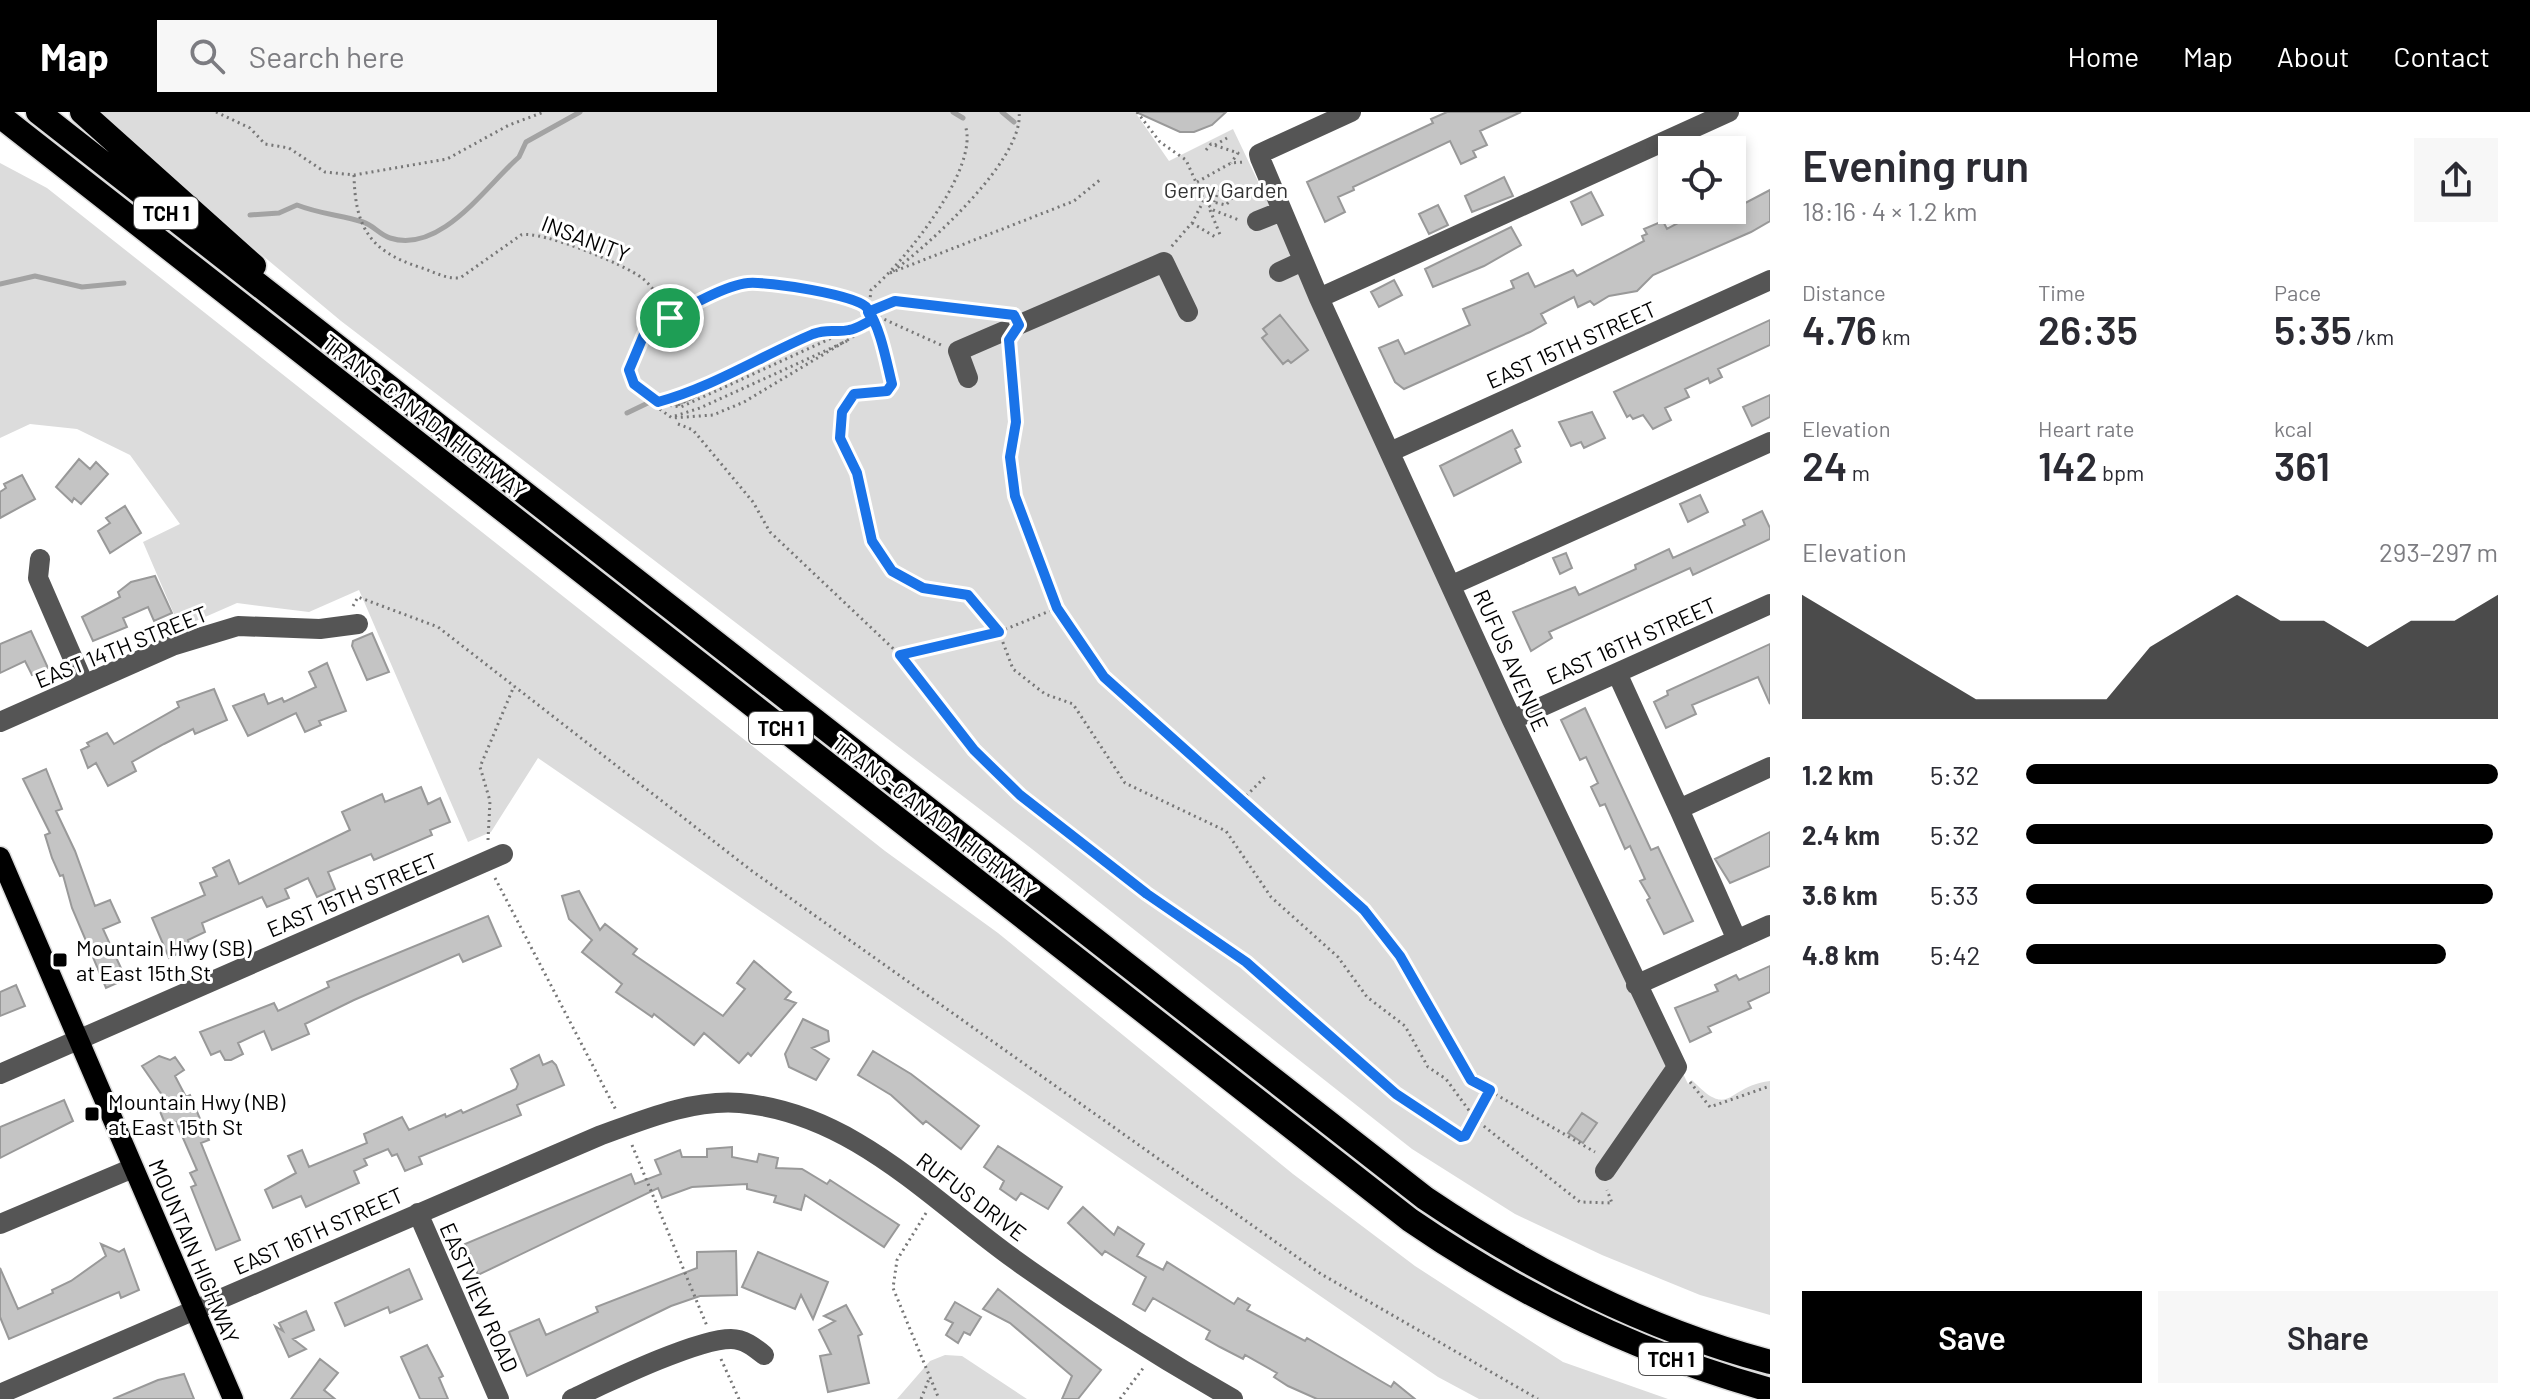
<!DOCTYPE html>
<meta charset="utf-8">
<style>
:root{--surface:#fff;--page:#f7f7f7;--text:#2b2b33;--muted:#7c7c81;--accent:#000}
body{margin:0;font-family:Barlow,sans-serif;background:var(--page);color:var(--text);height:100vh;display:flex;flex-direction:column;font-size:30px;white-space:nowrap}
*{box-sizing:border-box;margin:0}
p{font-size:26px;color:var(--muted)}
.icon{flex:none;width:44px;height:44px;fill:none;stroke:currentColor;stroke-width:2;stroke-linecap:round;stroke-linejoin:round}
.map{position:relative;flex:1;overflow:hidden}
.drawer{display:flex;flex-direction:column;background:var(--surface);width:760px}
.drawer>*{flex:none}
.tools{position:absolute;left:1658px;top:24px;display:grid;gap:16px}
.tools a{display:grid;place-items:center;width:88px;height:88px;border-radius:0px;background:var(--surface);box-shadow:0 4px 12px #0003;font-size:40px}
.pin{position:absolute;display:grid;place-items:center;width:68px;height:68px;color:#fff;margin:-34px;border:4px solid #fff;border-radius:50%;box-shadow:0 2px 8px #0007}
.round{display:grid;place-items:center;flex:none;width:84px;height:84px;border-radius:0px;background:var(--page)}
.headline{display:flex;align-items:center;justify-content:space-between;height:136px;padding:0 32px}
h1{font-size:44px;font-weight:600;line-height:60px}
.figures{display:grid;grid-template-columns:repeat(3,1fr);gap:12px;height:136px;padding:8px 32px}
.figures div{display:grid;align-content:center}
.figures b{font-size:40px;font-weight:600}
.figures small{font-size:22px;font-weight:400}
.figures p{font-size:22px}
.chart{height:224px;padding:16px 32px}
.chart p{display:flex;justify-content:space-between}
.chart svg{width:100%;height:144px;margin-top:8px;fill:var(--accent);opacity:.7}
.primary-button{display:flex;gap:16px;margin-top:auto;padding:16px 32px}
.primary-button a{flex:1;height:92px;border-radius:0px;background:var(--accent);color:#fff;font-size:32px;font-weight:600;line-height:92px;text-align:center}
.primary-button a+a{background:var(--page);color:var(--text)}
ul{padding:0 32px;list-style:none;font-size:26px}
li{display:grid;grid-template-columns:128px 96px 1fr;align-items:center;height:60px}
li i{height:20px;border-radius:10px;background:var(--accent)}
header{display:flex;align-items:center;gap:48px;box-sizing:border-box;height:112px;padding:0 40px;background:var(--accent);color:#fff}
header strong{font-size:38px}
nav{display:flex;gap:44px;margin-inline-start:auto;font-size:28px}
.search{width:560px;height:72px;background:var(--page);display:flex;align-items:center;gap:20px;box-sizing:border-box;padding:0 28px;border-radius:0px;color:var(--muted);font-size:30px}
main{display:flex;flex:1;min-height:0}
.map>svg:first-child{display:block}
.green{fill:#dcdcdc}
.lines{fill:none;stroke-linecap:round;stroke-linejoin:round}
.stream{stroke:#a3a3a3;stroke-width:5}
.building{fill:#c4c4c4;stroke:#999;stroke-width:2}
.major-casing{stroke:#dbdbdb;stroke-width:23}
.highway-casing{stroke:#dbdbdb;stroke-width:27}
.path{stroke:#777;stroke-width:3;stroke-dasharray:2 4;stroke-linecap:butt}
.minor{stroke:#555;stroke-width:20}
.major{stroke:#000;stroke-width:20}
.highway{stroke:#000;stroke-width:24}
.route-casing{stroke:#fff;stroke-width:16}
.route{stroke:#1a73e8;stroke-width:10}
.poi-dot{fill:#000;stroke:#fff;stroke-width:3}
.labels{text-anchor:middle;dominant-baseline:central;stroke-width:6;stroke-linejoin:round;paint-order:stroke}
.shield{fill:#fff;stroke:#4c4c4c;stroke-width:2}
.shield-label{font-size:20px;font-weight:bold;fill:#000}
.park-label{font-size:22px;fill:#333;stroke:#fff}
.street-label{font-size:22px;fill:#000;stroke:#fff}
.poi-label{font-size:22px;fill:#000;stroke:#fff;text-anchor:start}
</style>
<header>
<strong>Map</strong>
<div class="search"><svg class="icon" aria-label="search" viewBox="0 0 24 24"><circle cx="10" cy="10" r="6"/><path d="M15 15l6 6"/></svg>Search here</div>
<nav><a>Home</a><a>Map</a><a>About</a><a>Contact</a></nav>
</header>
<main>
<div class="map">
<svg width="1770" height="1287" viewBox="0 0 1770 1287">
<rect width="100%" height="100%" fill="#fff"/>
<path class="green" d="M70 0H1135L1169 49 1233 17 1688 972 1692 968C1731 1009 1726 974 1770 969V1203L1700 1183 1602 1143 1515 1102 1412 1037 1032 737 341 209 190 83Z
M0 51 47 76 885 739 998 821 1293 1062 1415 1154 1563 1250 1668 1287H1479L1438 1265 538 646 491 720 468 730 359 478 309 500 237 491 180 516 143 430 180 412 130 343 77 317 30 312 0 326Z
M945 1243 962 1244 1027 1287H897L930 1249Z"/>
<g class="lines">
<path class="stream" d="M953 0 963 6
M1002 0 1014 10
M250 103 279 101 297 93C320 102 340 103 363 110 373 113 380 123 390 126 441 142 485 75 519 45L526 30 580 0
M0 172 35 164 82 175 124 171
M661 285 677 292 713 275
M627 301 652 289"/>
</g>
<path class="building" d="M1136 0H1226L1212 13 1194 20H1180Z
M1447 0H1521L1480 19 1487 33 1473 39 1476 45 1461 52 1450 29 1353 75 1354 78 1338 85 1345 100 1325 110 1307 70 1433 11 1431 7Z
M1504 65 1513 84 1472 100 1465 84Z
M1770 78V109L1751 120 1653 163 1637 179 1609 184 1594 193 1590 189 1578 195 1574 185 1541 202 1546 211 1530 220 1404 277 1395 270 1379 236 1398 228 1405 242 1470 213 1463 197 1514 176 1511 169 1528 161 1535 175 1573 158 1577 164 1644 129 1642 124 1647 122 1644 117 1663 109 1667 117 1702 98H1732Z
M1591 80 1603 103 1582 113 1571 90Z
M1438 93 1448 113 1429 122 1419 102Z
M1511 115 1521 133 1484 154 1433 175 1425 157Z
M1394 168 1402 183 1379 195 1371 180Z
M1280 203 1308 238 1291 251 1288 248 1283 252 1262 226 1267 222 1263 217Z
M1770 208V233L1718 257 1722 265 1710 271 1708 266 1685 277 1689 285 1665 296 1671 308 1653 317 1643 303 1633 307 1630 303 1627 305 1614 280Z
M1770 283V305L1752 314 1743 295Z
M1592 300 1605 326 1584 336 1581 330 1571 334 1559 310Z
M1512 318 1520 334 1515 337 1521 350 1454 384 1440 354Z
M79 347 90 357 96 350 108 362 81 392 74 386 72 390 56 375Z
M22 363 35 387 0 406V380L6 376 4 372Z
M1700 383 1708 400 1688 410 1680 392Z
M125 394 141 421 110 441 98 419 110 411 106 406Z
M1762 399 1770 416V427L1693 463 1690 456 1549 520 1552 526 1531 539 1513 500 1575 475 1579 483 1636 457 1635 453 1669 437 1673 446 1745 413 1743 408Z
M1566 441 1572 456 1560 462 1553 446Z
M155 464 172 501 154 509 148 495 123 506 127 515 93 529 82 505 120 485 118 480 131 470Z
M31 519 48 556 32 563 25 549 0 561V532Z
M372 521 389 560 367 568 352 534 353 529Z
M1770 532V592L1758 565 1692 593 1696 602 1666 616 1654 590 1668 583 1667 579Z
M327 551 346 599 319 609 321 613 305 620 296 601 248 624 233 594 264 582 268 592 282 586 284 590 316 575 309 560Z
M214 577 227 608 195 622 193 617 164 632 132 650 136 659 108 674 96 651 88 656 81 638 89 634 87 631 107 621 114 632 179 595 177 590Z
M1585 596 1651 738 1658 735 1693 809 1664 822 1647 788 1650 786 1640 769 1645 767 1630 734 1625 737 1605 692 1600 694 1591 675 1598 671 1586 645 1580 648 1561 608Z
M46 657 62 697 56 699 75 739 95 794 110 788 120 810 103 817 126 867 106 876 72 796 63 763 60 764 52 746 45 723 50 721 23 667Z
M421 675 428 692 440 686 450 710 430 718 432 723 374 748 371 742 328 760 335 777 317 785 308 766 285 777 289 786 267 795 262 785 202 811 205 820 188 828 190 834 186 838 169 846 152 806 205 783 200 771 217 764 213 756 229 748 239 772 350 718 342 700 382 682 385 690Z
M1770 720V754L1730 771 1715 747Z
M579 779 600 818 605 812 637 837 633 842 723 904 745 877 737 871 754 849 791 880 785 887 796 891 751 944 748 941 739 951 704 921 694 933 654 902 652 905 616 880 622 872 582 840 592 828 569 807 562 784Z
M488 804 501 834 463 850 459 842 354 888 305 912 309 922 272 938 264 919 238 931 243 942 231 948H225L220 939 211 943 200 920 274 891 278 899 329 875 327 870Z
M1770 854V880L1748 890 1751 896 1708 915 1711 920 1690 930 1675 896 1718 879 1715 873 1736 863 1739 868Z
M16 873 25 894 0 904V880Z
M803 907 828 919 829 929 812 936 829 947 816 968 789 955 785 942Z
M873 939 911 962 979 1014 961 1037 926 1009 923 1012 891 983 858 963Z
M539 943 543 953 552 949 556 953 564 973 517 993 521 1003 419 1045 422 1052 405 1059 397 1042 392 1044 388 1037 364 1047 367 1053 354 1059 359 1071 306 1095 301 1084 273 1096 265 1078 296 1061 288 1044 302 1038 309 1055 367 1031 364 1022 402 1005 409 1018 445 1002 446 1005 461 998 463 1001 516 977 518 972 511 957Z
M159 944 170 948 175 945 184 958 175 964 186 985 190 983 209 1028 201 1031 240 1128 216 1138 191 1075 196 1073 190 1061 197 1058 176 1010 166 1014 159 997 169 993 142 954Z
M64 988 73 1009 0 1046V1015Z
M1582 1001 1597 1011 1583 1031 1568 1021Z
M998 1034 1062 1075 1048 1097 1021 1081 1016 1088 1000 1077 1004 1069 984 1055Z
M732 1035V1045L757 1050 759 1042 778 1046 776 1056 802 1057 827 1072 830 1068 899 1113 884 1135 805 1083 801 1098 774 1090 776 1084 747 1077V1072L692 1075 662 1086 658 1076 478 1163 465 1132 631 1062 635 1072 661 1062 655 1048 680 1038 682 1045H707V1037Z
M1083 1095 1114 1123 1118 1115 1144 1132 1137 1144 1163 1158 1167 1150 1234 1192 1238 1186 1250 1193 1247 1198 1305 1229 1307 1226 1391 1275 1394 1270 1415 1287H1317L1288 1274 1274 1265 1277 1261 1245 1243 1243 1247 1220 1235 1206 1227 1210 1219 1153 1186 1145 1199 1133 1192 1146 1165 1105 1139 1102 1143 1068 1111Z
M101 1132 119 1140 124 1137 139 1178 121 1186 119 1180 9 1227 0 1205V1156L18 1197 53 1181 52 1178 71 1169 106 1144Z
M736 1139 737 1183 700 1184 671 1194 527 1264 509 1220 539 1207 546 1223 598 1200 596 1195 697 1156V1140Z
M758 1140 828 1170 813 1207 801 1183 795 1197 742 1175Z
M409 1157 422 1187 390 1201 388 1195 345 1214 335 1191Z
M998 1177 1101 1258 1078 1287H1062L1072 1264 1010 1211 983 1197Z
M955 1190 981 1205 970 1223 964 1220 958 1231 946 1223 953 1211 945 1207Z
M846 1193 862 1222 858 1224 869 1271 828 1280 820 1244 831 1242 819 1218 835 1209 824 1204Z
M306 1199 314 1218 293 1227 306 1237 289 1245 275 1214 283 1219 279 1211Z
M427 1233 443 1264 439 1266 448 1287H420L401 1245Z
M320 1247 338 1261 324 1278 335 1287H291Z
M184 1262 194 1287H113L158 1268Z"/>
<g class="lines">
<defs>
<path id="major" d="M0 745 233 1287"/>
<path id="highway" d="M38 0 1425 1086C1532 1158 1645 1217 1770 1250
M82 0 254 154
M0 4 1410 1108C1521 1184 1640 1242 1770 1278"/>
</defs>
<use href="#major" class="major-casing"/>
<use href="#highway" class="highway-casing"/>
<path class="path" d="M216 0 250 16 265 32 289 36 325 60 354 63 447 47 509 13 544 0
M1137 0 1160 30 1186 48 1204 88 1192 111 1171 135
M1215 33 1227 26
M1206 38 1211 32 1238 41 1231 51
M354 63C355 114 369 139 419 155 433 159 444 167 460 166L521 123C541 118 624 152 642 166 655 176 662 192 670 206
M1197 70 1231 51 1244 50
M1204 88 1226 93 1232 86 1225 77 1218 80 1214 90
M1205 89 1213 98 1239 108
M1210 98 1221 125
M1192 111 1217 126
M893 159C928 134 1025 46 1019 0
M890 161 1074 89 1101 67
M869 197 871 178C902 152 981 56 965 13
M868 200 895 189 998 200
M868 200 941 233
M859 221 744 290 713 303 672 306 639 282 629 258 645 220 686 196 748 171 818 180 859 190 867 196 892 272 887 279 854 282 842 300 840 326 857 361 872 429 892 459 923 476 968 483 999 520 1013 557 1045 582 1073 592 1125 671 1226 719 1271 785 1338 845 1367 885 1405 914 1428 955 1446 967 1476 1008 1580 1090 1612 1091 1607 1078
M860 221 875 213
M1009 237 1016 310 1010 345 1015 384 1057 496 1104 565 1364 798 1400 844 1471 968 1595 1040
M640 277 658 290 676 286 817 221 835 216 847 219
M639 278 653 291 681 295 871 208
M678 293 817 222
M675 304 700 296 847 229
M678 312 693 318 753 390 770 420 900 543 974 638 1020 683 1147 782 1246 850 1396 982 1461 1025 1476 1008 1490 978
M353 494 358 485 438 515 752 759 1321 1162 1538 1287
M900 542 999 520 1057 496
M1242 688 1266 664
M488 728 490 689 480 655 514 574
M495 766 617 1000
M1690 970 1710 995 1770 974
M632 1033 707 1214
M926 1101 897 1148 893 1176 939 1287
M721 1247 739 1287
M921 1287 929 1267
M1120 1287 1144 1255"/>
<path class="minor" d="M1351 0 1259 42 1260 46 1319 186 1512 608 1677 955 1605 1059
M1257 109 1282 99
M1279 160 1303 149
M1319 186 1729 0
M968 266 958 239 1164 150 1188 200
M1392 339 1770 168
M40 447 38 466 84 572
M1452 473 1770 330
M1617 561 1679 697 1770 655
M1512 608 1770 492
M0 610 172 534 238 514 320 517 358 512
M1679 697 1737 828
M1636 873 1770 813
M0 962 503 742
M418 1101 499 1287
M0 1112 133 1056
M0 1282 599 1024C643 1008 692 987 740 991 852 1001 928 1085 1014 1147 1085 1198 1157 1244 1233 1287
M572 1287C606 1271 696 1227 731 1227 744 1227 754 1235 764 1243"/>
<use href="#major" class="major"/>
<use href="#highway" class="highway"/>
</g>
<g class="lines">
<defs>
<path id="route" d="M670 206C688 194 727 173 748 171 766 169 859 183 867 196 881 217 886 248 892 272L887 279 854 282 842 300 840 326 857 361 872 429 892 459 923 476 968 483 999 520 900 543 974 638 1020 683 1147 782 1246 850 1396 982 1461 1025 1465 1024 1490 978 1471 968 1400 844 1364 798 1104 565 1057 496 1015 384 1010 345 1016 310 1009 228 1019 213 1014 203 895 189 868 200 872 208C865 211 857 217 849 218 836 221 829 216 813 222 761 244 713 275 658 290L634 272 629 258 645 220 670 206"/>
</defs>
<use href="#route" class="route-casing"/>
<use href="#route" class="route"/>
</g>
<g class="poi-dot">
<rect x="52" y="840" width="16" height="16" rx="4"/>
<rect x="84" y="994" width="16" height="16" rx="4"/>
</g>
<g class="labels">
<g class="shield">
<rect x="134" y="85" width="64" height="32" rx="6"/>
<rect x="749" y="600" width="64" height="32" rx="6"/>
<rect x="1639" y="1231" width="64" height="32" rx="6"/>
</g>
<g class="shield-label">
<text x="166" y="101">TCH 1</text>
<text x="781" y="616">TCH 1</text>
<text x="1671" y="1247">TCH 1</text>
</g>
<g class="park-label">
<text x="1226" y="77">Gerry Garden</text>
</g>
<g class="street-label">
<text transform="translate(586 126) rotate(21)">INSANITY</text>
<text transform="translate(1571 232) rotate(-24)">EAST 15TH STREET</text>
<text transform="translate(425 304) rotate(38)">TRANS-CANADA HIGHWAY</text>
<text transform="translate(1631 528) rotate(-24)">EAST 16TH STREET</text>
<text transform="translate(121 534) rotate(-22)">EAST 14TH STREET</text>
<text transform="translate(1512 548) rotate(66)">RUFUS AVENUE</text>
<text transform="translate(935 704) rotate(38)">TRANS-CANADA HIGHWAY</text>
<text transform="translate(352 782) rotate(-23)">EAST 15TH STREET</text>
<text transform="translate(972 1084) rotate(37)">RUFUS DRIVE</text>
<text transform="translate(318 1118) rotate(-24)">EAST 16TH STREET</text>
<text transform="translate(195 1139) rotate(67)">MOUNTAIN HIGHWAY</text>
<text transform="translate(480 1185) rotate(66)">EASTVIEW ROAD</text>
</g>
<g class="poi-label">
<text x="76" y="835">Mountain Hwy (SB)<tspan x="76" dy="25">at East 15th St</tspan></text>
<text x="108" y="989">Mountain Hwy (NB)<tspan x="108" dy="25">at East 15th St</tspan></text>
</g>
</g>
</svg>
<div class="tools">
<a><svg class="icon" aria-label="locate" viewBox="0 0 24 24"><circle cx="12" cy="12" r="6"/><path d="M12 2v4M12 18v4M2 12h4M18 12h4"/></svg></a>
</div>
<div class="pin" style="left:670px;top:206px;background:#1e9e55"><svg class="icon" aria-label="arrive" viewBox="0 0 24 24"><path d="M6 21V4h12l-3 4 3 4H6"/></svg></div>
</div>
<section class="drawer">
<div class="headline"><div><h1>Evening run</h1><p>18:16 · 4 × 1.2 km</p></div><a class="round"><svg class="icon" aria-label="share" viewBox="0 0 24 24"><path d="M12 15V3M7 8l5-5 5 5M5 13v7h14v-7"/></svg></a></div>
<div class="figures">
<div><p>Distance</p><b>4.76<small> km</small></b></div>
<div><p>Time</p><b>26:35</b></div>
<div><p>Pace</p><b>5:35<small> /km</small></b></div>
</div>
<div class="figures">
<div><p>Elevation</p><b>24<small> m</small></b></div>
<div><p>Heart rate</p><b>142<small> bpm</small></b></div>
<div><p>kcal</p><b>361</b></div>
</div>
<div class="chart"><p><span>Elevation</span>293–297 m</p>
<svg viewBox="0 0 160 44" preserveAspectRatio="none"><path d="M0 44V6L10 14L20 22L30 30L40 38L50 38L60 38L70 38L80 22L90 14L100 6L110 14L120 14L130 22L140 14L150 14L160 6V44z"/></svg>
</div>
<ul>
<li><b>1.2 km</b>5:32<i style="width:100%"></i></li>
<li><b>2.4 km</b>5:32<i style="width:99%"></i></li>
<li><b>3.6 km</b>5:33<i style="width:99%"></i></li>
<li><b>4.8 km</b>5:42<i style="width:89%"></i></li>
</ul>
<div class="primary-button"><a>Save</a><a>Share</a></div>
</section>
</main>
